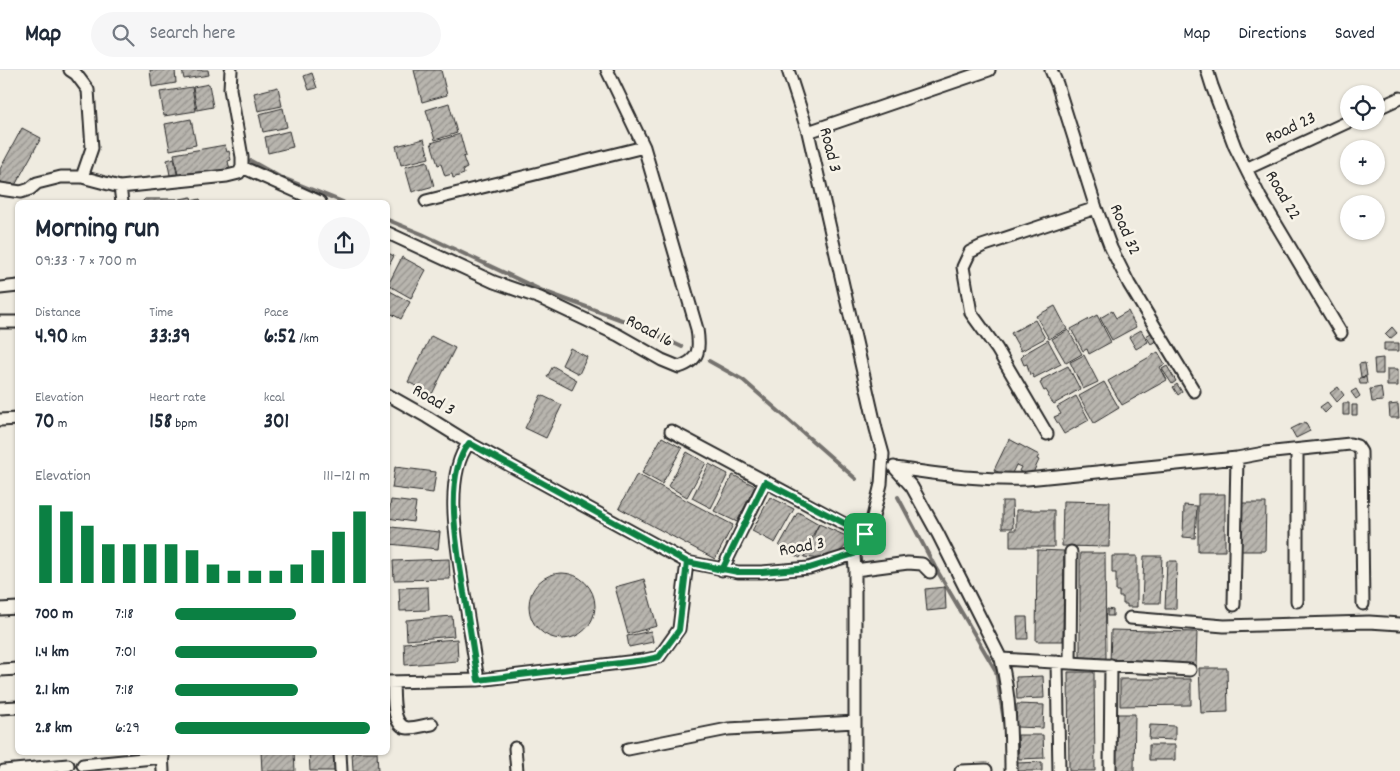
<!DOCTYPE html>
<meta charset="utf-8">
<style>
:root{--surface:#fff;--page:#f6f6f7;--text:#1f2937;--muted:#747a83;--line:#e0e1e3;--accent:#0b8043}
body{margin:0;font-family:Dekko,sans-serif;background:var(--page);color:var(--text);height:100vh;display:flex;flex-direction:column;font-size:19px;white-space:nowrap}
*{box-sizing:border-box;margin:0}
p{font-size:16px;color:var(--muted)}
.icon{flex:none;width:28px;height:28px;fill:none;stroke:currentColor;stroke-width:2;stroke-linecap:round;stroke-linejoin:round}
.map{position:relative;flex:1;overflow:hidden}
.sheet{position:absolute;left:15px;top:130px;width:375px;height:555px;display:flex;flex-direction:column;background:var(--surface);border-radius:8px;box-shadow:0 1px 4px #0004}
.sheet>*{flex:none}
.controls{position:absolute;left:1340px;top:15px;display:grid;gap:10px}
.controls a{display:grid;place-items:center;width:45px;height:45px;border-radius:50%;background:var(--surface);box-shadow:0 1px 4px #0004;font-size:25px}
.pin{position:absolute;display:grid;place-items:center;width:42px;height:42px;color:#fff;margin:-21px;border-radius:10px;box-shadow:0 2px 8px #0006}
.round{display:grid;place-items:center;flex:none;width:52px;height:52px;border-radius:26px;background:var(--page)}
.overview{display:flex;align-items:center;justify-content:space-between;height:85px;padding:0 20px}
h1{font-size:28px;font-weight:700;line-height:38px}
.stats{display:grid;grid-template-columns:repeat(3,1fr);gap:8px;height:85px;padding:5px 20px}
.stats div{display:grid;align-content:center}
.stats b{font-size:21px;font-weight:700}
.stats small{font-size:14px;font-weight:400}
.stats p{font-size:14px}
.chart{height:140px;padding:10px 20px}
.chart p{display:flex;justify-content:space-between}
.chart svg{width:100%;height:90px;margin-top:5px;stroke:var(--accent);stroke-width:6}
ul{padding:0 20px;list-style:none;font-size:16px}
li{display:grid;grid-template-columns:80px 60px 1fr;align-items:center;height:38px}
li i{height:12px;border-radius:6px;background:var(--accent)}
header{display:flex;align-items:center;gap:30px;box-sizing:border-box;height:70px;padding:0 25px;background:var(--surface);border-bottom:1px solid var(--line)}
header strong{font-size:24px}
nav{display:flex;gap:28px;margin-inline-start:auto;font-size:18px}
.search{width:350px;height:45px;background:var(--page);display:flex;align-items:center;gap:12px;box-sizing:border-box;padding:0 18px;border-radius:28px;color:var(--muted);font-size:19px}
.map>svg:first-child{display:block}
.lines{fill:none;stroke-linecap:round;stroke-linejoin:round}
.stream{stroke:#74726e;stroke-width:4}
.building{fill:url(#building-hatch);stroke:#2b2b2b}
.minor-casing{stroke:#2b2b2b;stroke-width:15}
.minor{stroke:#f7f3e8;stroke-width:11}
.route-casing{stroke:#fff;stroke-width:10}
.route{stroke:#0b8043;stroke-width:6}
.labels{text-anchor:middle;dominant-baseline:central;stroke-width:5;stroke-linejoin:round;paint-order:stroke}
.street-label{font-size:18px;fill:#2b2b2b;stroke:#f7f3e8}
</style>
<header>
<strong>Map</strong>
<div class="search"><svg class="icon" aria-label="search" viewBox="0 0 24 24"><circle cx="10" cy="10" r="6"/><path d="M15 15l6 6"/></svg>Search here</div>
<nav><a>Map</a><a>Directions</a><a>Saved</a></nav>
</header>
<div class="map">
<svg width="1400" height="701" viewBox="0 0 1400 701">
<defs>
<pattern id="building-hatch" width="6" height="6" patternUnits="userSpaceOnUse" patternTransform="scale(1.25)"><rect width="6" height="6" fill="#b8b5ae"/><path d="M-1 1l2-2M0 6l6-6M5 7l2-2" fill="none" stroke="#96938e"/></pattern>
</defs>
<rect width="100%" height="100%" fill="#efebe0"/>
<filter id="ink" filterUnits="userSpaceOnUse"><feTurbulence type="fractalNoise" baseFrequency=".02" numOctaves="2"/><feDisplacementMap in="SourceGraphic" scale="10" xChannelSelector="R" yChannelSelector="G"/><feConvolveMatrix kernelMatrix="1 2 1 2 8 2 1 2 1" color-interpolation-filters="sRGB"/></filter>
<g filter="url(#ink)">
<g class="lines">
<path class="stream" d="M251 91 278 106 343 132
M388 150 422 164 543 221 638 256 682 277
M709 291 743 310 856 409
M898 427 935 497 996 601 1005 657"/>
</g>
<path class="building" d="M150 0H175L176 13 152 17Z
M182 0H208L209 5 184 9Z
M414 0H441L447 25 422 32Z
M312 3 317 18 309 20 304 6Z
M209 14 213 37 197 40 193 17Z
M192 17 196 41 164 46 160 22Z
M278 17 282 36 258 41 254 23Z
M449 33 457 63 435 70 426 40Z
M283 38 287 57 263 62 259 44Z
M191 49 196 75 170 80 165 54Z
M22 58 41 68 13 119 0 111V99Z
M289 61 293 77 268 83 265 67Z
M460 64 466 86 463 87 467 98 463 100 464 104 453 108 452 104 445 106 441 94 438 95 431 73Z
M424 69 429 88 401 95 396 76Z
M225 75 227 82 229 81 231 90 228 91 230 101 179 110 174 84Z
M174 88 178 109 171 110 167 90Z
M427 91 434 116 412 122 405 97Z
M191 127 192 131 200 129 201 132H181L180 129Z
M145 129H177V132H142Z
M388 183 394 186 388 197Z
M402 187 426 200 411 228 388 215Z
M388 220 410 232 401 249 388 242Z
M1055 236 1067 259 1049 269 1036 246Z
M1112 241 1116 248 1128 241 1136 257 1112 270 1100 248Z
M1097 245 1111 272 1089 284 1087 279 1083 281 1071 259Z
M1035 250 1045 268 1021 281 1011 263Z
M1392 257 1397 263 1390 269 1385 264Z
M1068 260 1082 284 1066 293 1052 269Z
M1141 260 1148 272 1136 279 1129 267Z
M1151 263 1156 271 1151 274 1146 266Z
M431 266 455 278 432 324 408 312Z
M1048 270 1061 294 1034 308 1032 304 1030 305 1027 294 1024 295 1021 288 1023 286 1022 285Z
M1384 273H1399V281H1384Z
M570 278 587 287 579 304 562 295Z
M1158 282 1165 294 1160 297 1167 310 1122 335 1108 311Z
M1084 285 1098 312 1083 319 1070 292Z
M1383 288V304H1375L1374 289Z
M1365 293 1367 306 1361 307 1359 294Z
M553 296 577 310 572 320 547 307Z
M1068 296 1080 319 1054 334 1047 326 1049 325 1046 320 1044 321 1040 313 1042 312 1041 310Z
M1167 296 1176 311 1172 314 1162 299Z
M1387 299H1398V316H1387Z
M1366 307 1367 314H1360L1359 308Z
M1104 312 1119 338 1094 353 1079 326Z
M1177 314 1182 322 1178 325 1173 317Z
M1338 317 1344 325 1337 332 1330 323Z
M1381 317 1383 331 1372 332 1370 319Z
M1356 319 1360 326 1356 329 1351 322Z
M541 325 562 335 546 368 525 358Z
M1076 326 1089 350 1064 364 1054 347 1061 344 1057 337Z
M1327 332 1331 337 1325 343 1320 337Z
M1343 333H1349V345H1343Z
M1398 334 1399 348H1390L1389 335Z
M1352 335H1357V345H1352Z
M1305 352 1310 361 1296 368 1291 359Z
M662 367 682 378 662 414 642 403Z
M1009 369 1039 385 1037 389 1039 390 1033 403 1031 402 1029 406 1019 401 1021 397 1016 395 1011 405 1007 403 1006 406 994 400Z
M687 382 706 393 687 427 668 416Z
M709 394 728 404 711 438 692 428Z
M395 397 436 402 433 423 392 418Z
M637 404 733 455 715 489 619 438Z
M733 405 755 416 737 452 714 441Z
M1198 424H1225V481H1198Z
M770 427 794 439 775 473 752 461Z
M391 430 416 433 413 452 388 448Z
M1002 431H1012L1013 458H1002Z
M1063 431 1110 432 1109 477 1062 476Z
M1240 433H1266L1265 481H1239Z
M1184 435 1197 436 1195 468 1183 467Z
M1016 440H1054V477H1010V460H1016Z
M798 442 819 454 800 488 779 476Z
M819 454 853 469 831 490 804 487Z
M391 457 440 462 438 479 389 474Z
M1037 480 1064 481 1063 571H1036Z
M1080 483H1105L1106 589H1080Z
M1112 486H1137V537H1127V534H1123V527H1119V521H1116V503H1112Z
M1144 486H1162L1160 533H1142Z
M449 489 450 509 394 510 393 491Z
M1167 491H1177L1176 539H1165Z
M529 536a33 33 0 1 1 66 0a33 33 0 1 1-66 0Z
M644 509 657 556 628 564 615 517Z
M428 517 429 540 400 541 399 518Z
M945 517 946 539 927 541 925 519Z
M1107 539 1113 540V546H1107Z
M452 546 454 566 407 570 406 550Z
M1017 547H1027L1028 569H1018Z
M1111 560 1197 562 1196 595 1110 593Z
M651 561 653 572 629 577 627 566Z
M457 569 458 591 405 595 404 573Z
M1199 598H1227L1228 642 1201 643Z
M1068 602H1094L1095 701H1069Z
M1043 606 1044 628 1017 629 1016 607Z
M1120 609H1191V635L1120 636Z
M1017 634 1044 635 1043 658 1016 657Z
M1116 644H1135L1134 701H1116Z
M1150 655 1175 656V670L1149 669Z
M1018 665H1043L1044 688 1019 689Z
M1149 675H1175V690H1149Z
M261 682H294L295 701H262Z
M309 682H334L335 701H310Z
M352 682H377L378 701H353Z
M1042 692V701H1017V693Z"/>
<g class="lines">
<defs>
<path id="minor" d="M70 0 76 4 88 20 92 78 82 107
M1051 0 1057 14 1096 138 1111 178 1129 214 1194 321
M1207 0 1212 16 1235 77 1260 127 1341 263
M1376 39 1400 28
M808 62 989 0
M242 97 320 132
M1246 99 1350 51
M120 117 122 132
M0 119 21 122 30 119 37 113 61 107H82L120 117 227 106 239 103 242 97V87L230 19 231 0
M426 131 644 77
M388 163 494 212 540 228 618 265 662 290 679 297C700 290 700 279 697 259L644 77 607 0
M0 218 18 216
M0 252H18
M388 325 427 347 469 373 687 492 738 502H762L809 498 854 484 871 455 881 414 883 384 876 359 808 62 788 0
M0 350 18 349
M671 361 865 465
M1047 364 997 279 971 243 963 197 970 182 982 176 1096 138
M469 373C442 407 458 482 464 523 469 552 473 581 478 610
M1297 381V531
M894 397 912 417 938 464 1001 589C1010 625 1011 663 1011 701
M895 398C940 404 982 411 1027 409L1237 388 1264 383 1350 374 1357 376 1361 382 1363 534
M854 484 855 500V701
M722 500 765 412
M855 500 908 493 922 494 930 502
M1234 535 1237 388
M0 539 18 538
M1130 548 1224 556 1369 552 1400 554
M1001 589 1190 600
M1057 592 1059 701
M1070 593 1071 482
M0 600 18 599
M388 612 478 610 645 590 659 587 679 559 687 492
M393 612C394 624 391 657 408 658 416 658 425 655 432 654
M0 638 18 637
M515 678 517 701
M628 679 728 659 855 652
M162 682 163 701
M340 682 341 701
M83 695 163 687
M4 701 68 695
M961 701 986 700
M1110 701 1111 595"/>
</defs>
<use href="#minor" class="minor-casing"/>
<use href="#minor" class="minor"/>
</g>
</g>
<g class="lines" filter="url(#ink)">
<defs>
<path id="route" d="M865 464 854 484 809 498 762 502H738L687 492 469 373C442 407 458 482 464 523 469 552 473 581 478 610L645 590 659 587 679 560 687 492 722 500 765 412 865 464"/>
</defs>
<use href="#route" class="route-casing"/>
<use href="#route" class="route"/>
</g>
<g class="labels">
<g class="street-label">
<text transform="translate(1291 59) rotate(-25)">Road 23</text>
<text transform="translate(829 80) rotate(76)">Road 3</text>
<text transform="translate(1282 126) rotate(60)">Road 22</text>
<text transform="translate(1124 160) rotate(67)">Road 32</text>
<text transform="translate(649 262) rotate(28)">Road 16</text>
<text transform="translate(433 331) rotate(30)">Road 3</text>
<text transform="translate(802 478) rotate(-10)">Road 3</text>
</g>
</g>
</svg>
<div class="controls">
<a><svg class="icon" aria-label="locate" viewBox="0 0 24 24"><circle cx="12" cy="12" r="6"/><path d="M12 2v4M12 18v4M2 12h4M18 12h4"/></svg></a>
<a>+</a>
<a>−</a>
</div>
<div class="pin" style="left:865px;top:464px;background:#1e9e55"><svg class="icon" aria-label="arrive" viewBox="0 0 24 24"><path d="M6 21V4h12l-3 4 3 4H6"/></svg></div>
<section class="sheet">
<div class="overview"><div><h1>Morning run</h1><p>09:33 · 7 × 700 m</p></div><a class="round"><svg class="icon" aria-label="share" viewBox="0 0 24 24"><path d="M12 15V3M7 8l5-5 5 5M5 13v7h14v-7"/></svg></a></div>
<div class="stats">
<div><p>Distance</p><b>4.90<small> km</small></b></div>
<div><p>Time</p><b>33:39</b></div>
<div><p>Pace</p><b>6:52<small> /km</small></b></div>
</div>
<div class="stats">
<div><p>Elevation</p><b>70<small> m</small></b></div>
<div><p>Heart rate</p><b>158<small> bpm</small></b></div>
<div><p>kcal</p><b>301</b></div>
</div>
<div class="chart"><p><span>Elevation</span>111–121 m</p>
<svg viewBox="0 0 160 44" preserveAspectRatio="none"><path d="M5 44V6M15 44V9M25 44V16M35 44V25M45 44V25M55 44V25M65 44V25M75 44V28M85 44V35M95 44V38M105 44V38M115 44V38M125 44V35M135 44V28M145 44V19M155 44V9"/></svg>
</div>
<ul>
<li><b>700 m</b>7:18<i style="width:62%"></i></li>
<li><b>1.4 km</b>7:01<i style="width:73%"></i></li>
<li><b>2.1 km</b>7:18<i style="width:63%"></i></li>
<li><b>2.8 km</b>6:29<i style="width:100%"></i></li>
</ul>
</section>
</div>
